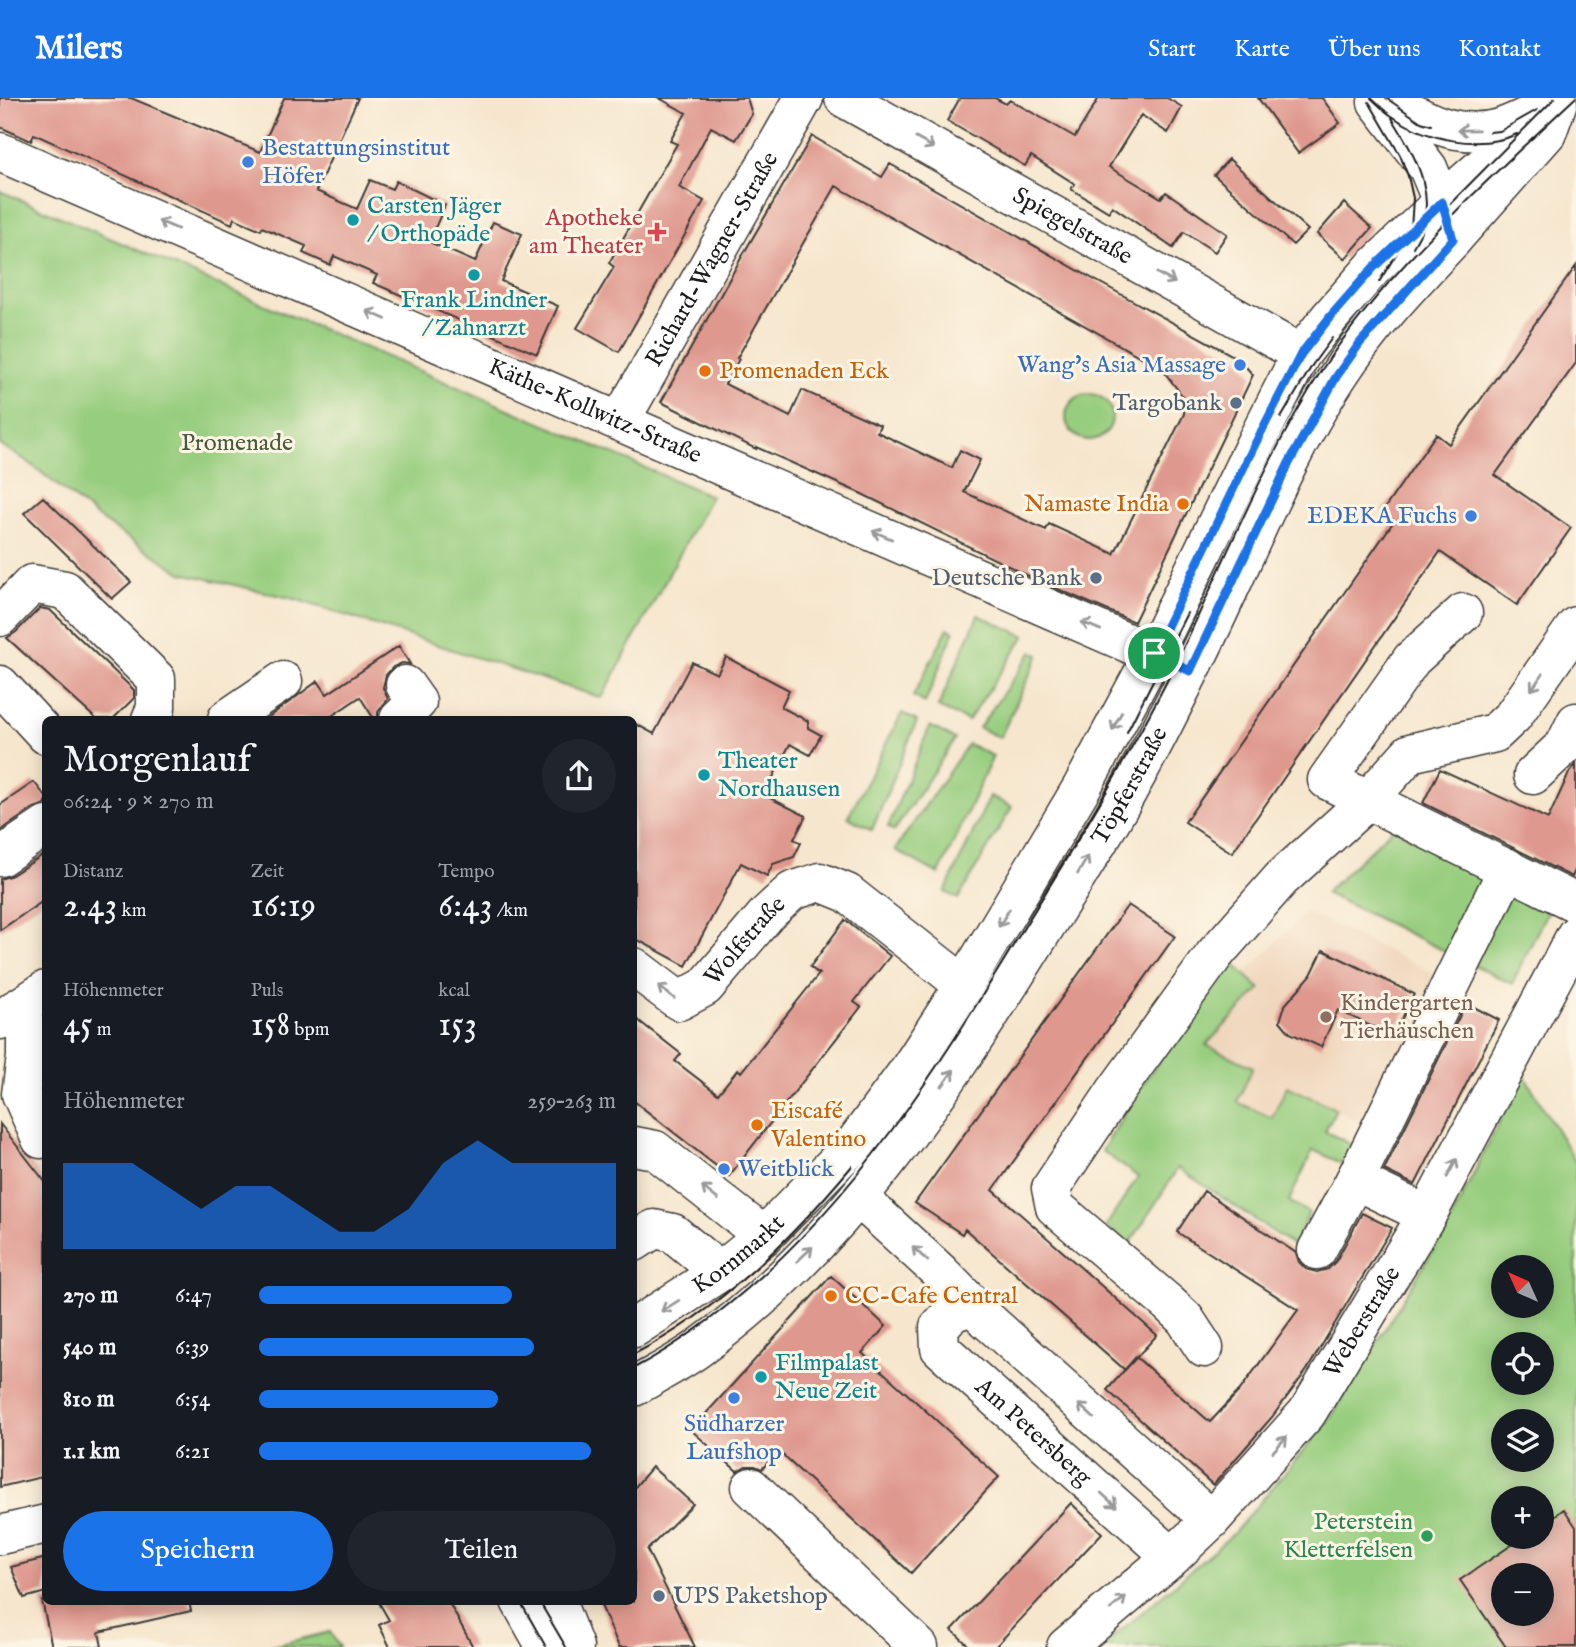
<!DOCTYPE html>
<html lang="de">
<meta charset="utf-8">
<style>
:root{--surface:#171b24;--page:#20242c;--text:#f1f3f6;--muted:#9ea1a6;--accent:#1a73e8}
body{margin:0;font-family:"IM FELL English",serif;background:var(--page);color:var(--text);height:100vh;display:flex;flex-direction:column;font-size:26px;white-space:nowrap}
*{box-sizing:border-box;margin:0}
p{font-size:23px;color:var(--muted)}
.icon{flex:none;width:38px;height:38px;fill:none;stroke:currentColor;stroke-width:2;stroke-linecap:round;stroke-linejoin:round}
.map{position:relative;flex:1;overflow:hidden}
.sheet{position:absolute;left:42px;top:618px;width:595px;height:889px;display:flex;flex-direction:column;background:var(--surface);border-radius:10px;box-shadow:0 4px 18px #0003}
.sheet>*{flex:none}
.needle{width:46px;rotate:315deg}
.buttons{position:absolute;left:1491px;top:1157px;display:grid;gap:14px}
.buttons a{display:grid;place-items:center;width:63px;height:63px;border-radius:50%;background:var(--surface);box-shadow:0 4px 18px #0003;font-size:35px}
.pin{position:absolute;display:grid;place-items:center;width:60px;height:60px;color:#fff;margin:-30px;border:4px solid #fff;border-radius:50%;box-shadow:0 2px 7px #0007}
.round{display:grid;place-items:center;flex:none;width:74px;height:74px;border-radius:37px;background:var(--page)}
.summary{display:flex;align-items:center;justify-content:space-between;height:119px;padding:0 21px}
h1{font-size:38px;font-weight:600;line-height:52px}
.metrics{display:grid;grid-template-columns:repeat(3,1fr);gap:10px;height:119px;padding:7px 21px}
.metrics div{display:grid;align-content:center}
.metrics b{font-size:35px;font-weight:600}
.metrics small{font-size:19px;font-weight:400}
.metrics p{font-size:19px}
.chart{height:196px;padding:14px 21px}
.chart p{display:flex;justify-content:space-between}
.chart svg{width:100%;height:126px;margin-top:7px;fill:var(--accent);opacity:.7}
.primary-button{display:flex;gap:14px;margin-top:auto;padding:14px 21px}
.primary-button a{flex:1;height:80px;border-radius:42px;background:var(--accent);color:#fff;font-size:28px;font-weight:600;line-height:80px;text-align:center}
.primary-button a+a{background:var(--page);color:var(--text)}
ul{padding:0 21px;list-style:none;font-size:23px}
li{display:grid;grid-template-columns:112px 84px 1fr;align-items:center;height:52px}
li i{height:18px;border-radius:9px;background:var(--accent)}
header{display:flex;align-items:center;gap:42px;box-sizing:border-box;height:98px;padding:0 35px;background:var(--accent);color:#fff}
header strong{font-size:33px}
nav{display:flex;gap:38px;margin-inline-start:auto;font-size:24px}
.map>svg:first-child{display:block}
.built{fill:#f0d6bc}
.green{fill:#97cd7e;stroke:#5a744d;stroke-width:2;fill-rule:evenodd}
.building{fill:#df988e;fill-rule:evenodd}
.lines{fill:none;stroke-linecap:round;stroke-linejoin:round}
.minor-casing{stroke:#3d3a37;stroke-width:41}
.major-casing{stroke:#3d3a37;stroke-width:41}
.minor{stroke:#fff;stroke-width:38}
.major{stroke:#fff;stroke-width:38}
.tram{stroke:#1c1c1c;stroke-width:2}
.oneway{stroke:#999}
.route-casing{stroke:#fff;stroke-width:14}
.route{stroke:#1a73e8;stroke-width:9}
.shop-dot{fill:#3f7fe0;stroke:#fcf5e5;stroke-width:2.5}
.culture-dot{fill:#0f9aa8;stroke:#fcf5e5;stroke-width:2.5}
.health-dot{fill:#e0444e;stroke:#fcf5e5;stroke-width:2.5}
.food-dot{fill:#e8710a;stroke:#fcf5e5;stroke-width:2.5}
.service-dot{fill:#5c6f8a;stroke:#fcf5e5;stroke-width:2.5}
.education-dot{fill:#8d6e63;stroke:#fcf5e5;stroke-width:2.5}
.leisure-dot{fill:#2e9e5b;stroke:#fcf5e5;stroke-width:2.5}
.labels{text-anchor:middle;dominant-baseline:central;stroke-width:6;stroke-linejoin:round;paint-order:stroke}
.shop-label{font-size:24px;fill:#366cbe;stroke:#fcf5e5;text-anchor:start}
.culture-label{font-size:24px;fill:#0d838f;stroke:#fcf5e5;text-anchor:start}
.health-label{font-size:24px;fill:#be3a42;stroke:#fcf5e5;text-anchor:end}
.street-label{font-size:24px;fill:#1c1c1c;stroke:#fcf5e5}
.food-label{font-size:24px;fill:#c56008;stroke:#fcf5e5;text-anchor:start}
.service-label{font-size:24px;fill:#4e5e75;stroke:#fcf5e5;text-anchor:end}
.park-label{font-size:24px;fill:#475a3e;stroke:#fcf5e5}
.education-label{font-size:24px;fill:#785e54;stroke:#fcf5e5;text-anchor:start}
.leisure-label{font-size:24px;fill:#27864d;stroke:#fcf5e5;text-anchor:end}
</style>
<header>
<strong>Milers</strong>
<nav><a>Start</a><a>Karte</a><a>Über uns</a><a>Kontakt</a></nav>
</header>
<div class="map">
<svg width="1576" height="1549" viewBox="0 0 1576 1549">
<rect width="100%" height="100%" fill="#fcf5e5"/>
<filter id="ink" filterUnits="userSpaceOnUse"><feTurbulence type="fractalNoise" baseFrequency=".0143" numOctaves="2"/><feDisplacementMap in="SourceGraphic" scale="14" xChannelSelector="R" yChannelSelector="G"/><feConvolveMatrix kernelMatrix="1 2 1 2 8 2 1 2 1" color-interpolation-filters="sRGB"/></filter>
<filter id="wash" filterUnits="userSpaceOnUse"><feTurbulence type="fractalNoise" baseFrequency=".00686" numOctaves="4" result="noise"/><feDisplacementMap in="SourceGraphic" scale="28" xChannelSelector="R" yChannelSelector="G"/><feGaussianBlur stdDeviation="1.57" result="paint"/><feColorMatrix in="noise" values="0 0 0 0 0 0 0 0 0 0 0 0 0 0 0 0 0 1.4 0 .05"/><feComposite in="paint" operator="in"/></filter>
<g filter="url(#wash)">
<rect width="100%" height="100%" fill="#f6e6cd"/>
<path class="built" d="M1306 814 1440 878 1367 1027 1288 989 1272 1021 1236 1004 1252 969 1205 947 1260 891 1245 876Z"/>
<path class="green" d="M0 93 711 398 602 600 295 501 182 475 101 422 27 363 0 347Z
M1066 319a23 23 0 1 1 46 0a23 23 0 1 1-46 0Z
M978 517 1025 538 968 623 938 609Z
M948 530 954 534 925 605 913 598Z
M1032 554 1039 557 1000 640 979 630Z
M902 615 917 623 872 732 848 719Z
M930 628 955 641 894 733 888 729Z
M968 646 993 658 939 776 895 752Z
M990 698 1012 709 958 801 945 794Z
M1393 730 1549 810 1512 886 1325 795Z
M1230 862 1260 891 1206 947 1253 969 1237 1004 1272 1020 1287 988 1336 1011 1325 1033 1352 1047 1343 1066 1313 1052 1289 1103 1309 1115 1294 1148 1178 1070 1129 1147 1106 1128 1138 1079 1102 1053 1141 989Z
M1523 975 1576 1065V1549H1102L1233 1436 1329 1323 1450 1124ZM1503 1169H1542V1208H1503ZM1503 1246H1542V1284H1503ZM1503 1323H1542V1362H1503ZM1503 1400H1542V1438H1503ZM1503 1477H1542V1516H1503Z
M330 1534 339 1549H269Z"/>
<g id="blocks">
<path class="building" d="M0 0H131L260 54 284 0H358L316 93 357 111 370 82 392 91 396 83 445 107 429 144 475 164 493 124 522 136 501 183 558 208 537 256 373 185 377 177 334 158 330 167 303 155 306 148 262 129 261 132 234 120 232 126 34 36 31 43 0 29Z
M659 0H747L752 16 736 42 711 29 679 89 704 103 619 254 577 230 614 169 609 165 677 46 670 43 686 15Z
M960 0H995L1006 6 1010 2 1075 39 1099 0H1167L1182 9 1168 35 1141 17 1109 69 1161 100 1166 94 1227 136 1215 154 1184 134 1173 150 1112 108 1109 114 1071 91 1075 86 1031 58 1025 68 947 23Z
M1258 0H1322L1340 25 1298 55Z
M812 38 882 79 890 66 1095 182 1239 261 1253 277 1134 524 1039 483 862 396 756 349V351L661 304 745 153ZM836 88 1162 271 1184 300V316L1114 456 1049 426 1046 432 964 394 980 362 960 352 952 370 877 334 880 327 802 292 790 319 725 286 739 261 737 260Z
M1229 61 1308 132 1293 147 1214 77Z
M1344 105 1372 130 1345 161 1317 136Z
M1576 168V265L1495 377 1571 430 1517 507 1440 454 1232 755 1185 724 1394 423 1382 414 1436 336 1449 346Z
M43 399 131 484 112 501 24 415Z
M40 510 50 512 134 592V600L113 621H96L7 540 16 534Z
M399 548 410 566 402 565 393 569 386 577 383 590 388 601 378 614V621H374L360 599 327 621H266L318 583 327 596Z
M726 559 789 592 781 609 808 623V630L821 637 810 657 790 646 764 697 806 718 794 741 801 745 794 759 773 766 767 778 741 765 686 868 634 840V625L654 636 692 564 717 576Z
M1576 667V770L1572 779 1423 705 1440 671 1548 721 1570 673Z
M34 684 46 699V706L34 710 0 733V707Z
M46 755V801L0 832V781L12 777Z
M1128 807 1175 838 993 1092 1157 1237 1125 1272 965 1131 962 1136 915 1105Z
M845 822 890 858 854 904 861 909 729 1078 634 1003V919L681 956 675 963 718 996 738 971 741 974 819 876 810 869Z
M1323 852 1414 896 1393 939 1338 912 1321 949 1290 935 1280 923 1285 907 1311 877Z
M1466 905 1499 922 1415 1087 1384 1072Z
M0 1026 46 1085V1378L0 1389Z
M1204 1093 1296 1155 1299 1164 1306 1171 1317 1174 1328 1171 1336 1163 1362 1115 1392 1130 1307 1272 1272 1319 1213 1387 1107 1292 1136 1259 1210 1324 1240 1292 1298 1212 1177 1134Z
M831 1178 886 1228 862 1255 999 1379 911 1475 778 1353 762 1371 755 1368H746L737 1373 691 1332Z
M652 1369 693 1406 647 1452 695 1549H619L599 1503H634V1390Z
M1071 1405 1102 1435 995 1549H970L952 1532Z
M1564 1411 1576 1429V1549H1506L1460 1482 1525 1438H1542V1427ZM1503 1477H1542V1516H1503Z
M46 1460V1494L24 1500 11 1469Z
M42 1503H189L191 1513 99 1534 102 1549H52Z
M378 1503H448L473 1549H390L379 1527 389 1522Z"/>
</g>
</g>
<g filter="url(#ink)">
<use href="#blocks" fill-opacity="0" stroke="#3d3a37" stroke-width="2"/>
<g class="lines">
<defs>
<g id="minor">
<path id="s1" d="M844 0 1301 256"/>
<path id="s2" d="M0 54 1176 566"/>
<path id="s3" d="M620 323 804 0"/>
<path d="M1463 515 1412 561 1327 682 1576 805"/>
<path d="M0 519 32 486 65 492 156 581V610L151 621"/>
<path d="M0 587 46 637"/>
<path d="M227 621 283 583"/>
<path d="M399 621 417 604 405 587"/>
<path d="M1533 677 1565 647 1576 624"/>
<path d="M0 759 46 728"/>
<path id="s4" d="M634 869 679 903 705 889 767 816 792 793 820 784 847 795 964 887"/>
<path d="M16 911 26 928V959L21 996 41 1041 46 1038"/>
<path d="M0 922 46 892"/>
<path d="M634 1048 655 1052 764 1138"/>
<path d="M859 1100 941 1175 986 1221 1211 1422"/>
<path d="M1427 1117 1355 1082 1508 770"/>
<path d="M634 1144 654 1131 673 1135 720 1174"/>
<path d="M1317 1152 1355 1082"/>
<path id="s5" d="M971 1208 952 1215 939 1229 940 1250 1172 1459"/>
<path id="s6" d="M634 1230 720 1174 764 1138 855 1045 908 973 964 887 1082 689 1154 555 1256 344 1301 256 1330 219 1373 170 1442 104"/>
<path d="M1204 1250 1185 1221 1168 1205 1055 1109 1051 1090 1115 994 1215 856 1281 781 1367 703 1410 655 1495 635 1513 618 1576 528"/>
<path id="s7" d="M634 1289C654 1277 676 1266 696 1252 839 1150 938 1001 1030 853 1060 805 1092 756 1120 707 1145 663 1168 618 1190 573 1240 476 1278 369 1338 278 1370 228 1412 185 1453 141"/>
<path d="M751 1389 919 1549"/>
<path d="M0 1437 46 1426"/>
<path d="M520 1503 546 1549"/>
<path d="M556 1503 574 1549"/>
<path id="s8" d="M1066 1549 1172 1459 1211 1422 1307 1315 1427 1117 1576 837"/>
</g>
<path id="major" d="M1386 0C1422 22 1456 42 1500 30 1519 24 1537 13 1555 6
M1377 4 1428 70 1442 104 1453 141
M1442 104 1515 40
M1453 141 1547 35 1558 4"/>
</defs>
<use href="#minor" class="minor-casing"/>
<use href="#major" class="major-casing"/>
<use href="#minor" class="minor"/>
<use href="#major" class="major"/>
<path class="tram" d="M1371 0C1378 6 1384 13 1392 18 1426 42 1479 53 1517 36
M1386 0 1421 24 1431 27
M1369 4 1400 57 1408 78 1413 100 1411 132 1379 184
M1392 20C1417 59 1442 105 1413 149
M1489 34 1500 33 1537 12
M1440 116 1555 0
M1281 320 1313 266 1332 240
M1127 634 1187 515
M634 1256C719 1213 791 1141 852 1068
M634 1270C682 1245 724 1212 764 1176 875 1074 950 951 1028 823 1080 739 1132 654 1176 565 1224 466 1263 363 1323 270 1388 171 1489 81 1575 0
M520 1503 546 1549
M539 1503 566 1549"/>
</g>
<defs><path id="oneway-shaft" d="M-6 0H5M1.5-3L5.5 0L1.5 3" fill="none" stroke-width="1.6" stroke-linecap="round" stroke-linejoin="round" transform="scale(1.75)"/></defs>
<g class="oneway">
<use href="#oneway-shaft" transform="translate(1468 32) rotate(179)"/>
<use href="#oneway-shaft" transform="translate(925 45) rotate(29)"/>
<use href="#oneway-shaft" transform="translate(168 127) rotate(-157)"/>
<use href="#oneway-shaft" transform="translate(1166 180) rotate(29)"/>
<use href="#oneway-shaft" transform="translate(376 217) rotate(-156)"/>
<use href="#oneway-shaft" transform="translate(882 437) rotate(-157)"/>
<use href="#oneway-shaft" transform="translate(1091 528) rotate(-157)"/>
<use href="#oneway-shaft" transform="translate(1537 584) rotate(125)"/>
<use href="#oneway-shaft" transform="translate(1117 623) rotate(118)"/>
<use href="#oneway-shaft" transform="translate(1083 767) rotate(-59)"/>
<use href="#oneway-shaft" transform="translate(1004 820) rotate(121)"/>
<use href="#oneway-shaft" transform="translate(666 894) rotate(-142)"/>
<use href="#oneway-shaft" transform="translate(948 980) rotate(-55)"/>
<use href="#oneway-shaft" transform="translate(1452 1070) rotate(-62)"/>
<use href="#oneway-shaft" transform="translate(710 1095) rotate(-141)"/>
<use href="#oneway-shaft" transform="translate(805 1156) rotate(-44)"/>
<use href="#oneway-shaft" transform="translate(920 1156) rotate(-138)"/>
<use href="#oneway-shaft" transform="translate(670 1208) rotate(148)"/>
<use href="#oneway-shaft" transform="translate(1086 1313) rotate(-138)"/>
<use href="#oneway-shaft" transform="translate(1280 1346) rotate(-48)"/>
<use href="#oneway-shaft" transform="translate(1109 1402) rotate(42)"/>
<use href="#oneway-shaft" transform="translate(1118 1505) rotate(-40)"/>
</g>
</g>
<g class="lines" filter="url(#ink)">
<defs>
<path id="route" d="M1442 104 1453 141 1360 245 1336 279 1289 365 1190 573 1154 555 1254 348 1301 256 1330 219 1373 170Z"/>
</defs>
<use href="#route" class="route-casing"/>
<use href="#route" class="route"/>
</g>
<g class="shop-dot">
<circle cx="248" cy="64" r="7"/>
<circle cx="1240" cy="267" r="7"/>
<circle cx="1471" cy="418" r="7"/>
<circle cx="724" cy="1071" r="7"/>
<circle cx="734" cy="1300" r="7"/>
</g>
<g class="culture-dot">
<circle cx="353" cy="122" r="7"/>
<circle cx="474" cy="177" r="7"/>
<circle cx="704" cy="677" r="7"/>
<circle cx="761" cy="1279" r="7"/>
</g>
<path class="health-dot" d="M653.5 123.5h7v7h7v7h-7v7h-7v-7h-7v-7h7z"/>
<g class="food-dot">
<circle cx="705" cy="273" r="7"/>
<circle cx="1183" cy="406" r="7"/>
<circle cx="757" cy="1027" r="7"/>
<circle cx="831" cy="1198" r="7"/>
</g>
<g class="service-dot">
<circle cx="1236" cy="305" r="7"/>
<circle cx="1096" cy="480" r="7"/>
<circle cx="659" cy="1498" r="7"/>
</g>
<circle class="education-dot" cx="1326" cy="919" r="7"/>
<circle class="leisure-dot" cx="1427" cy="1438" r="7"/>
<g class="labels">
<g class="shop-label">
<text x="262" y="50">Bestattungsinstitut<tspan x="262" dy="28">Höfer</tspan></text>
<text x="1226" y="267" text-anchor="end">Wang's Asia Massage</text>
<text x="1457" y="418" text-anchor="end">EDEKA Fuchs</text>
<text x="738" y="1071">Weitblick</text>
<text x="734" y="1326" text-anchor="middle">Südharzer<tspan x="734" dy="28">Laufshop</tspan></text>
</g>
<g class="culture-label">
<text x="367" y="108">Carsten Jäger<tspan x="367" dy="28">/ Orthopäde</tspan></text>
<text x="474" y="202" text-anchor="middle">Frank Lindner<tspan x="474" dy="28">/ Zahnarzt</tspan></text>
<text x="718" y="663">Theater<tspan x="718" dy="28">Nordhausen</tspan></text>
<text x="775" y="1265">Filmpalast<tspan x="775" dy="28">Neue Zeit</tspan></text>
</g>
<g class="health-label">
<text x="643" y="120">Apotheke<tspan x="643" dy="28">am Theater</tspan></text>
</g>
<g class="street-label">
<text stroke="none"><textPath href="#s1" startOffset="262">Spiegelstraße</textPath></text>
<text stroke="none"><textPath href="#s3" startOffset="186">Richard-Wagner-Straße</textPath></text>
<text stroke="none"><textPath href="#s2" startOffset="649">Käthe-Kollwitz-Straße</textPath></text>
<text stroke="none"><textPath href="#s7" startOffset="789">Töpferstraße</textPath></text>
<text stroke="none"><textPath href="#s4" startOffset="147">Wolfstraße</textPath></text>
<text stroke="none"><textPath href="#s6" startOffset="128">Kornmarkt</textPath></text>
<text stroke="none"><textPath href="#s8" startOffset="443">Weberstraße</textPath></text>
<text stroke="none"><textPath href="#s5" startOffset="186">Am Petersberg</textPath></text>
</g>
<g class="food-label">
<text x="719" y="273">Promenaden Eck</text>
<text x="1169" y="406" text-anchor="end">Namaste India</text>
<text x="771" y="1013">Eiscafé<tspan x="771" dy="28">Valentino</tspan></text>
<text x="845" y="1198">CC-Cafe Central</text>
</g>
<g class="service-label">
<text x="1222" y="305">Targobank</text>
<text x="1082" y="480">Deutsche Bank</text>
<text x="673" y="1498" text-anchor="start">UPS Paketshop</text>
</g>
<g class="park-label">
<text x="237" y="345">Promenade</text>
</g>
<g class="education-label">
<text x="1340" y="905">Kindergarten<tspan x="1340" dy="28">Tierhäuschen</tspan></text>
</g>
<g class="leisure-label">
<text x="1413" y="1424">Peterstein<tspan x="1413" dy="28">Kletterfelsen</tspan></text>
</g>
</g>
</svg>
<div class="buttons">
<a><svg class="needle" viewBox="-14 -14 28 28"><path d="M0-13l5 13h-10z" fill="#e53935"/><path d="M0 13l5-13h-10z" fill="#9ea1a6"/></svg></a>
<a><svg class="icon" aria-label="locate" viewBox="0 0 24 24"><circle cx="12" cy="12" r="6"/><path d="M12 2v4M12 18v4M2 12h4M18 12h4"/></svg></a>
<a><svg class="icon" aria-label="layers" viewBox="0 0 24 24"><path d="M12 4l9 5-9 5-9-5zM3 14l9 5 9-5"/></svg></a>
<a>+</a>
<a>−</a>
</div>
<div class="pin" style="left:1154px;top:555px;background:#1e9e55"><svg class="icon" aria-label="arrive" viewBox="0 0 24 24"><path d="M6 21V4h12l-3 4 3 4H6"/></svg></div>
<section class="sheet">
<div class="summary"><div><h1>Morgenlauf</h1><p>06:24 · 9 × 270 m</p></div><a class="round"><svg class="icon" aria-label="share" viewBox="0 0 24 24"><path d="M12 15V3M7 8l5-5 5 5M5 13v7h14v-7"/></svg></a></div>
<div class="metrics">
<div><p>Distanz</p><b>2.43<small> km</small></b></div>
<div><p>Zeit</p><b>16:19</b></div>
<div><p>Tempo</p><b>6:43<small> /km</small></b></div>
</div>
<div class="metrics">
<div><p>Höhenmeter</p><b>45<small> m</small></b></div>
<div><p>Puls</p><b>158<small> bpm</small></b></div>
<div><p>kcal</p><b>153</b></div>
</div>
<div class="chart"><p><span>Höhenmeter</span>259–263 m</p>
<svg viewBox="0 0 160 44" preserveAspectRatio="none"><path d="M0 44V14L10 14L20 14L30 22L40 30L50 22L60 22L70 30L80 38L90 38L100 30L110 14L120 6L130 14L140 14L150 14L160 14V44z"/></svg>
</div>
<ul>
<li><b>270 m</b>6:47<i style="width:71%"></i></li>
<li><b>540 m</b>6:39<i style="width:77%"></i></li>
<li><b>810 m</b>6:54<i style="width:67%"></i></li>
<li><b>1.1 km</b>6:21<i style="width:93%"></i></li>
</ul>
<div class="primary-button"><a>Speichern</a><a>Teilen</a></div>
</section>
</div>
